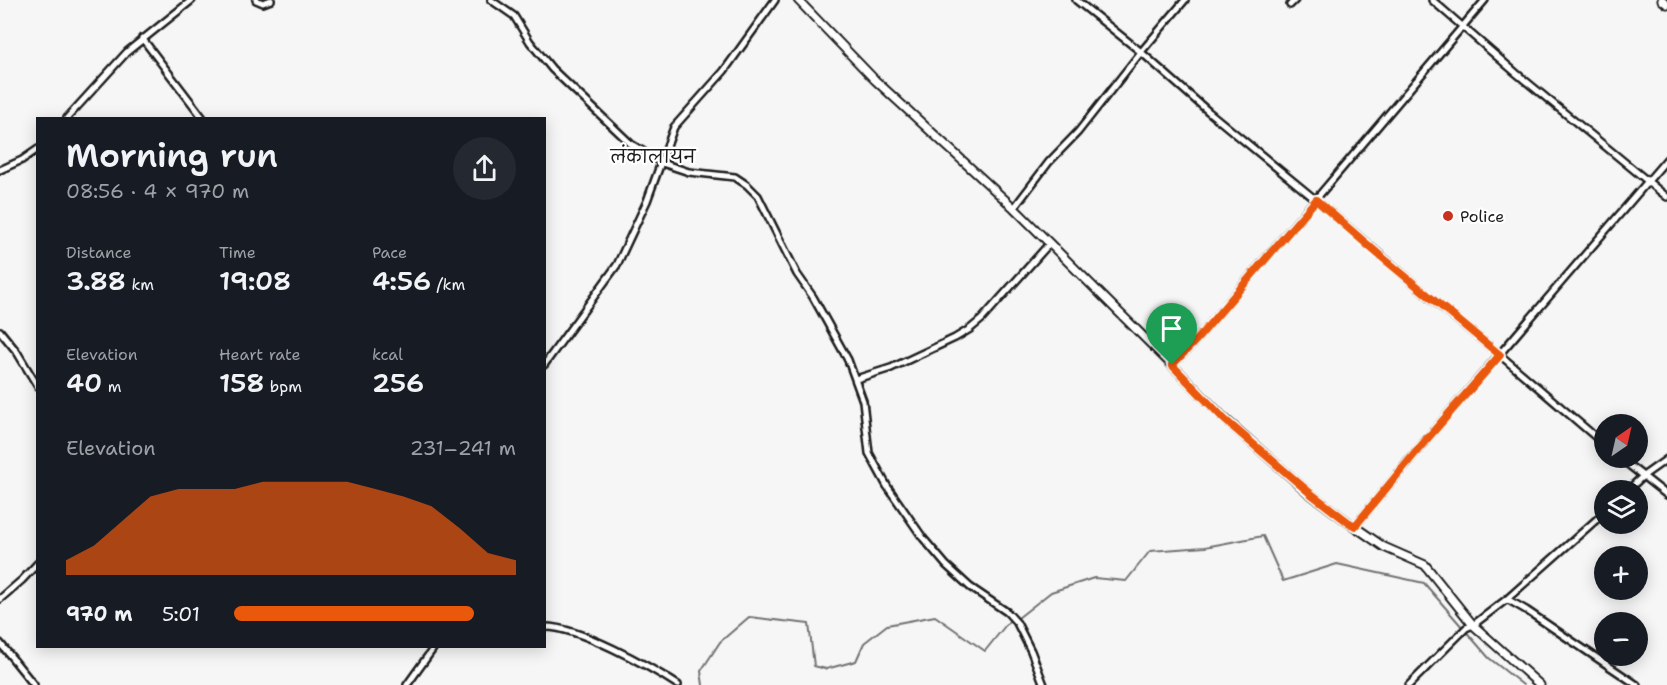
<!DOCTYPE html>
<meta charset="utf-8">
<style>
:root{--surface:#171b24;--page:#242831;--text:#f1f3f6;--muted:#9ea1a6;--accent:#ea580c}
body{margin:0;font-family:"Shantell Sans","Playpen Sans Deva",sans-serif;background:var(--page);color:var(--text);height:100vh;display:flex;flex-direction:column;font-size:22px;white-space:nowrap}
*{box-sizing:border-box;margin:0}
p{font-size:20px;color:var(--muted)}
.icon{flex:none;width:33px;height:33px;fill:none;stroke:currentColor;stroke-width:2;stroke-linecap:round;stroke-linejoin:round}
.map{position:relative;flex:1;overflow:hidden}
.side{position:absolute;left:36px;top:117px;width:510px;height:531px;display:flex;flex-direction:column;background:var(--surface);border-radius:0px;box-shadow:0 3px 15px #0003}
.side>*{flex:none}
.needle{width:39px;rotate:34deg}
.buttons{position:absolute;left:1594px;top:414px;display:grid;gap:12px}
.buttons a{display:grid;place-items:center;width:54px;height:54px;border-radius:50%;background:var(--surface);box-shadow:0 3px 15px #0003;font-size:30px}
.pin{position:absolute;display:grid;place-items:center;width:51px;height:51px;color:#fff;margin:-62px -26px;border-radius:50% 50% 50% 0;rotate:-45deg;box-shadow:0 0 6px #0007}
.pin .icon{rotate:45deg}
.round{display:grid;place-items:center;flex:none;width:63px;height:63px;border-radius:32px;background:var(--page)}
.overview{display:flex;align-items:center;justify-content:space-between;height:102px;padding:0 30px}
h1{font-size:33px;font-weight:600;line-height:45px}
.figures{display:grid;grid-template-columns:repeat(3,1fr);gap:9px;height:102px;padding:6px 30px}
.figures div{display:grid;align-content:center}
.figures b{font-size:26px;font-weight:600}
.figures small{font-size:16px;font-weight:400}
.figures p{font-size:16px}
.chart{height:168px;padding:12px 30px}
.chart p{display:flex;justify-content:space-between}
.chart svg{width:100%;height:108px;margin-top:6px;fill:var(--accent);opacity:.7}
ul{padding:0 30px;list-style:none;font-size:20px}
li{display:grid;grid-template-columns:96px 72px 1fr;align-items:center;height:45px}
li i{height:15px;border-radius:8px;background:var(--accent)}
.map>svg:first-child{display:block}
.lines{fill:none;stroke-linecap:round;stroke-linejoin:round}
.stream{stroke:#727272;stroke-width:2}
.minor-casing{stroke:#1c1c1c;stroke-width:10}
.tertiary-casing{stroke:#1c1c1c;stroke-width:11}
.minor{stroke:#fff;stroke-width:5}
.tertiary{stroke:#fff;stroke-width:7}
.route-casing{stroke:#fff;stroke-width:12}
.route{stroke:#ea580c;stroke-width:8}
.poi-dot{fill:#c8321e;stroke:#fff;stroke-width:2}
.labels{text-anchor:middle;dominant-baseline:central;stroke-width:4.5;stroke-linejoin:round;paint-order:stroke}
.poi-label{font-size:16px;fill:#1c1c1c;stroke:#fff;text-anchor:start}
.neighbourhood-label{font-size:18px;fill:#1c1c1c;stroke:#fff}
</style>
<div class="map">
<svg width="1667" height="685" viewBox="0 0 1667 685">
<rect width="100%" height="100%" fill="#f6f6f6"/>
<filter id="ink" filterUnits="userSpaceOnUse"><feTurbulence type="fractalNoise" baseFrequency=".0167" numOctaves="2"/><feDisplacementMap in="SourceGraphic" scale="12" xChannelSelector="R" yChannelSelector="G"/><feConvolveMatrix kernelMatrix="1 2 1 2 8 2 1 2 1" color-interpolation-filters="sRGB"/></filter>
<g filter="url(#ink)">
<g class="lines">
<path class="stream" d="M1018 618 1051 592 1094 578 1126 581 1150 551 1205 547 1263 536 1283 581 1337 564 1424 583 1489 658 1523 685
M703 685 701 671 720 642 749 617 809 624 814 666 826 669 856 661 864 643 887 625 935 616 985 651 1009 621"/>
<defs>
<path id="minor" d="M256 0 263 3 271 0
M491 0 514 16 530 42 552 69 631 144 662 163 689 172 735 177 747 185 758 196 797 274 813 297 848 360 863 401 869 453 887 486 923 538 946 565 970 587 1007 612 1017 623 1031 651 1044 685
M1076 0 1141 52 1209 112 1316 200 1439 305 1500 355 1605 445
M1432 0 1516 73 1667 197
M1290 5 1295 0
M142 38 203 118
M67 118 127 52 192 0
M0 170 22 160 38 149
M1014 208 1049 162 1078 132 1141 52 1185 0
M0 331 17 352 38 387
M544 365 617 265 647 201 674 127 724 71 775 0
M1172 365 1198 338 1485 0
M856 379 891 368 955 338 970 329 982 319 1049 244
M1620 458 1667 495
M1628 490 1643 476 1667 459
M1355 526 1426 440 1667 159
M0 599 22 580 38 563
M1507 599 1526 610 1637 685
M544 627C578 626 649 666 678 685
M0 643 34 685
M407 685 435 646
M1409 685 1466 628 1473 625 1507 599 1605 512"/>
<path id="tertiary" d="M798 0 875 80 1014 208 1172 365 1225 419 1309 493 1348 522 1384 547 1425 565 1473 625 1540 685
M1662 0 1667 4"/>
</defs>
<use href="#minor" class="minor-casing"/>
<use href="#tertiary" class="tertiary-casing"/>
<use href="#minor" class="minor"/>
<use href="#tertiary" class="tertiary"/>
</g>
</g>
<g class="lines" filter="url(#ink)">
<defs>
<path id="route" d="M1316 200 1377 253 1500 355 1426 440 1355 526 1348 522 1310 493 1225 420 1172 365 1198 338Z"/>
</defs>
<use href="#route" class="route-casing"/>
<use href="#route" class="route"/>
</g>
<circle class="poi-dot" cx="1448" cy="216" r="6"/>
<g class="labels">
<g class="poi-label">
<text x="1460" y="216">Police</text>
</g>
<g class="neighbourhood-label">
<text x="653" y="157">लंकालायन</text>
</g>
</g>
</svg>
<div class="buttons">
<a><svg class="needle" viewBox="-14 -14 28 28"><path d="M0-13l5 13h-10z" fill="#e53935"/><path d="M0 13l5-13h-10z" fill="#9ea1a6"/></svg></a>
<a><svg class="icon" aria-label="layers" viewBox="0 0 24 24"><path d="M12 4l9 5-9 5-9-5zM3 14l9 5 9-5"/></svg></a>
<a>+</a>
<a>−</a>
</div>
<div class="pin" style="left:1172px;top:365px;background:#1e9e55"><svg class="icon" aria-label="arrive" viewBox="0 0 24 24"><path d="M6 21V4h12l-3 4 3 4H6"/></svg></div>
<section class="side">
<div class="overview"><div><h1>Morning run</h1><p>08:56 · 4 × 970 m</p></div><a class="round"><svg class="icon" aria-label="share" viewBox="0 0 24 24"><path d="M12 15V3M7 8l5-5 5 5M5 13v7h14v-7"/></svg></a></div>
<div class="figures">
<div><p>Distance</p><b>3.88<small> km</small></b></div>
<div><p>Time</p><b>19:08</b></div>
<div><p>Pace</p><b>4:56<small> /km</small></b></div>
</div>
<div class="figures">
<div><p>Elevation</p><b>40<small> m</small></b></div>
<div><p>Heart rate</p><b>158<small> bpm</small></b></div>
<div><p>kcal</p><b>256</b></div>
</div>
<div class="chart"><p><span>Elevation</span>231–241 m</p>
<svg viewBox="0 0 160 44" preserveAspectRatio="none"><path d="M0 44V38L10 32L20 22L30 12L40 9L50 9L60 9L70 6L80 6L90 6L100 6L110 9L120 12L130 16L140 25L150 35L160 38V44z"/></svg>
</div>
<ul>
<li><b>970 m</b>5:01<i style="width:85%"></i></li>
</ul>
</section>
</div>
